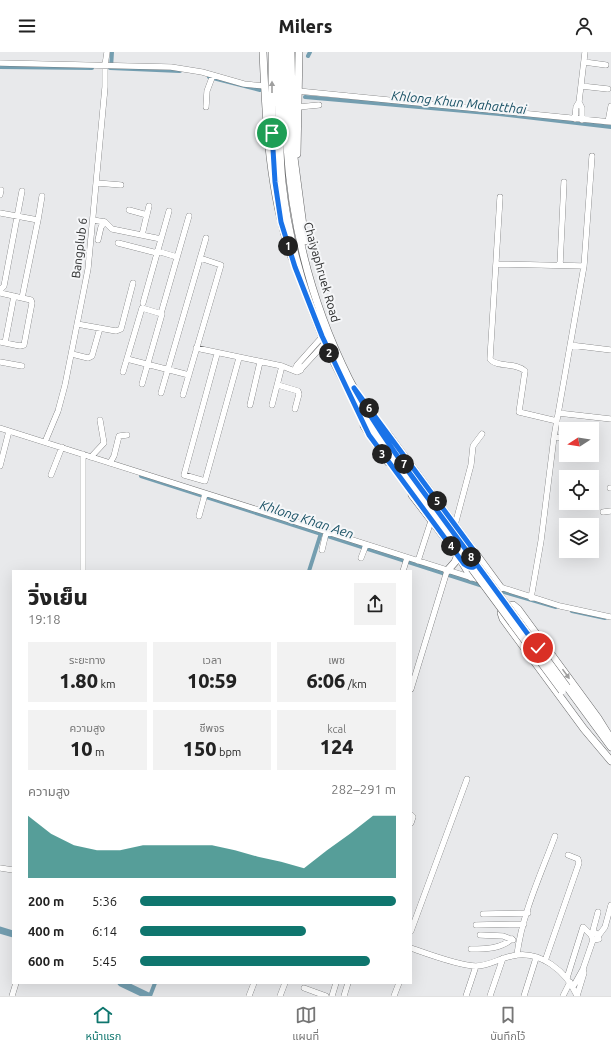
<!DOCTYPE html>
<html lang="th">
<meta charset="utf-8">
<style>
:root{--surface:#fff;--page:#f2f2f2;--text:#222;--muted:#767676;--line:#e0e0e0;--accent:#0f766e}
body{margin:0;font-family:Ubuntu,"Noto Sans Thai",sans-serif;background:var(--page);color:var(--text);height:100vh;display:flex;flex-direction:column;font-size:15px;white-space:nowrap}
*{box-sizing:border-box;margin:0}
p{font-size:13px;color:var(--muted)}
.icon{flex:none;width:22px;height:22px;fill:none;stroke:currentColor;stroke-width:2;stroke-linecap:round;stroke-linejoin:round}
.map{position:relative;flex:1;overflow:hidden}
.drawer{position:absolute;left:12px;top:518px;width:400px;height:414px;display:flex;flex-direction:column;background:var(--surface);border-radius:0px;box-shadow:0 4px 16px #0002}
.drawer>*{flex:none}
.needle{width:26px;rotate:258deg}
.buttons{position:absolute;left:559px;top:370px;display:grid;gap:8px}
.buttons a{display:grid;place-items:center;width:40px;height:40px;border-radius:0px;background:var(--surface);box-shadow:0 4px 16px #0002;font-size:20px}
.pin{position:absolute;display:grid;place-items:center;width:34px;height:34px;color:#fff;margin:-17px;border:2px solid #fff;border-radius:50%;box-shadow:0 1px 4px #0007}
.km{position:absolute;width:20px;height:20px;margin:-10px;border-radius:50%;background:#222;color:#fff;font-size:11px;line-height:20px;text-align:center}
.round{display:grid;place-items:center;flex:none;width:42px;height:42px;border-radius:0px;background:var(--page)}
.head{display:flex;align-items:center;justify-content:space-between;height:68px;padding:0 16px}
h1{font-size:22px;font-weight:800;line-height:30px}
.figures{display:grid;grid-template-columns:repeat(3,1fr);gap:6px;height:68px;padding:4px 16px}
.figures div{display:grid;align-content:center;border-radius:0px;background:var(--page);text-align:center}
.figures b{font-size:20px;font-weight:800}
.figures small{font-size:11px;font-weight:400}
.figures p{font-size:11px}
.chart{height:112px;padding:8px 16px}
.chart p{display:flex;justify-content:space-between}
.chart svg{width:100%;height:72px;margin-top:4px;fill:var(--accent);opacity:.7}
ul{padding:0 16px;list-style:none;font-size:13px}
li{display:grid;grid-template-columns:64px 48px 1fr;align-items:center;height:30px}
li i{height:10px;border-radius:5px;background:var(--accent)}
header{display:flex;justify-content:space-between;align-items:center;height:52px;padding:0 16px;background:var(--surface);font-size:18px;font-weight:800}
.tabs{display:flex;justify-content:space-around;align-items:center;height:56px;border-top:1px solid var(--line);background:var(--surface);font-size:11px;color:var(--muted)}
.tabs a{display:grid;justify-items:center;gap:2px}
.tabs .current{color:var(--accent)}
.map>svg:first-child{display:block}
.lines{fill:none;stroke-linecap:round;stroke-linejoin:round}
.canal{stroke:#749eb0;stroke-width:4}
.river{stroke:#749eb0;stroke-width:7}
.minor-casing{stroke:#636465;stroke-width:6}
.major-casing{stroke:#636465;stroke-width:8}
.minor{stroke:#fff;stroke-width:5.5}
.major{stroke:#fff;stroke-width:7}
.major-bridge-casing{stroke:#636465;stroke-width:8;stroke-linecap:butt}
.major-bridge{stroke:#fff;stroke-width:7}
.oneway{fill:#9f9f9f}
.route-casing{stroke:#fff;stroke-width:8}
.route{stroke:#1a73e8;stroke-width:5}
.labels{text-anchor:middle;dominant-baseline:central;stroke-width:4;stroke-linejoin:round;paint-order:stroke}
.street-label{font-size:12px;fill:#292a2a;stroke:#f5f6f8}
.water-label{font-size:13px;font-style:italic;fill:#164f63;stroke:#f5f6f8}
</style>
<header><svg class="icon" aria-label="menu" viewBox="0 0 24 24"><path d="M4 6h16M4 12h16M4 18h16"/></svg>Milers<svg class="icon" aria-label="person" viewBox="0 0 24 24"><circle cx="12" cy="8" r="4"/><path d="M4 21q1-7 8-7t8 7"/></svg></header>
<div class="map">
<svg width="611" height="944" viewBox="0 0 611 944">
<rect width="100%" height="100%" fill="#e8e9eb"/>
<g class="lines">
<path class="canal" d="M308 4 310 0
M0 15 92 16
M110 16 180 19
M111 16 112 0
M209 25 260 38
M305 45 499 62 611 75
M141 424 483 534
M309 519 321 481
M497 538 556 555
M572 559 605 566
M150 944 155 931"/>
<path class="river" d="M0 878 13 882
M121 931 148 944"/>
<defs>
<path id="minor" d="M584 10 606 13
M0 11 171 15 202 20 244 32 265 34
M581 34 608 37
M298 39 611 70
M579 50 582 56V68
M206 55 207 39 213 23
M298 55 319 53
M575 67 576 55 579 50 585 0
M608 70 611 54
M97 131 121 133
M0 143 1 138
M500 145 490 307C497 316 516 310 525 319L519 360 557 369
M129 158 147 163
M0 161 38 168 22 246
M38 168 42 144
M93 168 105 170 112 177 161 187
M142 183 149 154
M98 188 101 175 105 170
M118 191 157 201
M157 199 177 205
M496 212 584 214
M560 213 564 130
M0 238 4 234 22 139
M0 241 31 248 32 251 24 293 20 294 0 290
M143 251 169 159
M162 258 189 164
M77 272 116 279 121 277 133 231
M5 291 14 244
M570 293 611 298
M196 296 282 314 297 320 301 318V315L297 313 295 317
M72 302 88 306 92 304 100 276
M217 302 184 423 205 429 239 306
M127 307 189 323
M0 310 22 314
M297 313 322 285
M302 316 325 291
M123 320 142 256 162 262 142 332
M278 333 298 339 299 342 295 357
M161 341 206 186
M183 343 221 213 200 206
M250 353 260 310
M272 353 282 314
M558 361 611 367
M0 376 482 529
M554 385 566 386
M45 390 58 359 65 333 88 217 105 35V13L107 0
M91 405 104 391 100 368
M110 411 114 404 119 384 127 383
M0 414 9 379
M51 423 62 395
M610 436H611
M603 460 611 459
M199 464 205 442
M455 473 471 413 473 394 482 382
M322 498 326 481
M361 506 366 493
M418 509 431 469
M83 519V402
M403 519 407 506
M497 534 560 554 611 565
M531 546 541 489 554 385 584 214 592 104
M411 637 447 519
M411 763 413 765 411 771
M0 816 13 818
M483 862 528 861
M476 873 524 872
M411 879 467 727
M592 882 598 860
M480 883 503 884 513 888
M599 883 605 875 611 853
M411 896C428 902 460 914 476 914 489 914 500 906 512 904 540 897 567 920 577 944
M471 897C486 897 500 897 512 887
M517 903C522 862 541 822 555 784
M545 909 579 811 578 807 568 803
M583 917 593 888 591 883 596 881 599 887 593 888
M567 926 583 875 591 883
M573 935 583 917 584 921 577 944
M304 936 326 944
M12 944 16 931
M249 944 254 931
M280 944 285 931
M332 944 336 931
M344 944 348 931
M394 944 399 931
M466 944 476 914
M490 944 503 906
M524 944 536 906
M563 944 570 930"/>
<path id="major" d="M263 0C266 69 269 140 292 206
M272 0V84
M279 0C279 43 278 87 282 130 291 213 320 294 364 365 381 393 400 419 419 445
M286 0C286 31 285 63 287 94 292 175 313 255 349 327 370 368 398 404 424 441
M291 0 293 98 305 189
M297 102 299 0
M364 374 388 410
M388 382 501 536
M412 443 458 503 471 525
M447 519 455 510 458 503
M567 635 611 695
M611 687 598 666 518 557 513 553 503 556 501 561 503 567 584 677 611 709"/>
</defs>
<use href="#minor" class="minor-casing"/>
<use href="#major" class="major-casing"/>
<use href="#minor" class="minor"/>
<use href="#major" class="major"/>
<defs>
<path id="major-bridge" d="M424 441 567 635
M419 445 562 639"/>
</defs>
<use href="#major-bridge" class="major-bridge-casing"/>
<use href="#major-bridge" class="major-bridge"/>
</g>
<defs><path id="oneway-solid" d="M-6-.8H1V-3.2L6.5 0L1 3.2V.8H-6Z"/></defs>
<g class="oneway">
<use href="#oneway-solid" transform="translate(272 35) rotate(-90)"/>
<use href="#oneway-solid" transform="translate(566 622) rotate(54)"/>
</g>
<g class="lines">
<defs>
<path id="route" d="M272 81 275 130 281 170 295 215 322 284 369 383 464 512C476 521 479 510 475 500L354 336C378 379 407 418 436 457 470 504 504 550 538 596"/>
</defs>
<use href="#route" class="route-casing"/>
<use href="#route" class="route"/>
</g>
<g class="labels">
<g class="street-label">
<text transform="translate(79 196) rotate(-83)">Bangplub 6</text>
<text transform="translate(322 220) rotate(74)">Chaiyaphruek Road</text>
</g>
<g class="water-label">
<text transform="translate(459 50) rotate(6)">Khlong Khun Mahatthai</text>
<text transform="translate(307 467) rotate(18)">Khlong Khan Aen</text>
</g>
</g>
</svg>
<div class="buttons">
<a><svg class="needle" viewBox="-14 -14 28 28"><path d="M0-13l5 13h-10z" fill="#e53935"/><path d="M0 13l5-13h-10z" fill="#767676"/></svg></a>
<a><svg class="icon" aria-label="locate" viewBox="0 0 24 24"><circle cx="12" cy="12" r="6"/><path d="M12 2v4M12 18v4M2 12h4M18 12h4"/></svg></a>
<a><svg class="icon" aria-label="layers" viewBox="0 0 24 24"><path d="M12 4l9 5-9 5-9-5zM3 14l9 5 9-5"/></svg></a>
</div>
<div class="pin" style="left:272px;top:81px;background:#1e9e55"><svg class="icon" aria-label="arrive" viewBox="0 0 24 24"><path d="M6 21V4h12l-3 4 3 4H6"/></svg></div>
<div class="pin" style="left:538px;top:596px;background:#d93025"><svg class="icon" aria-label="check" viewBox="0 0 24 24"><path d="M5 12l5 5 9-10"/></svg></div>
<b class="km" style="left:288px;top:194px">1</b>
<b class="km" style="left:329px;top:301px">2</b>
<b class="km" style="left:382px;top:402px">3</b>
<b class="km" style="left:451px;top:494px">4</b>
<b class="km" style="left:437px;top:449px">5</b>
<b class="km" style="left:369px;top:356px">6</b>
<b class="km" style="left:404px;top:412px">7</b>
<b class="km" style="left:471px;top:505px">8</b>
<section class="drawer">
<div class="head"><div><h1>วิ่งเย็น</h1><p>19:18</p></div><a class="round"><svg class="icon" aria-label="share" viewBox="0 0 24 24"><path d="M12 15V3M7 8l5-5 5 5M5 13v7h14v-7"/></svg></a></div>
<div class="figures">
<div><p>ระยะทาง</p><b>1.80<small> km</small></b></div>
<div><p>เวลา</p><b>10:59</b></div>
<div><p>เพซ</p><b>6:06<small> /km</small></b></div>
</div>
<div class="figures">
<div><p>ความสูง</p><b>10<small> m</small></b></div>
<div><p>ชีพจร</p><b>150<small> bpm</small></b></div>
<div><p>kcal</p><b>124</b></div>
</div>
<div class="chart"><p><span>ความสูง</span>282–291 m</p>
<svg viewBox="0 0 160 44" preserveAspectRatio="none"><path d="M0 44V6L10 17L20 24L30 27L40 27L50 24L60 24L70 24L80 24L90 27L100 31L110 34L120 38L130 27L140 17L150 6L160 6V44z"/></svg>
</div>
<ul>
<li><b>200 m</b>5:36<i style="width:100%"></i></li>
<li><b>400 m</b>6:14<i style="width:65%"></i></li>
<li><b>600 m</b>5:45<i style="width:90%"></i></li>
</ul>
</section>
</div>
<nav class="tabs">
<a class="current"><svg class="icon" aria-label="home" viewBox="0 0 24 24"><path d="M3 11l9-7 9 7M6 9v11h12V9"/></svg>หน้าแรก</a>
<a><svg class="icon" aria-label="map" viewBox="0 0 24 24"><path d="M3 6l6-2 6 2 6-2v14l-6 2-6-2-6 2zM9 4v14M15 6v14"/></svg>แผนที่</a>
<a><svg class="icon" aria-label="saved" viewBox="0 0 24 24"><path d="M7 4h10v16l-5-4-5 4z"/></svg>บันทึกไว้</a>
</nav>
